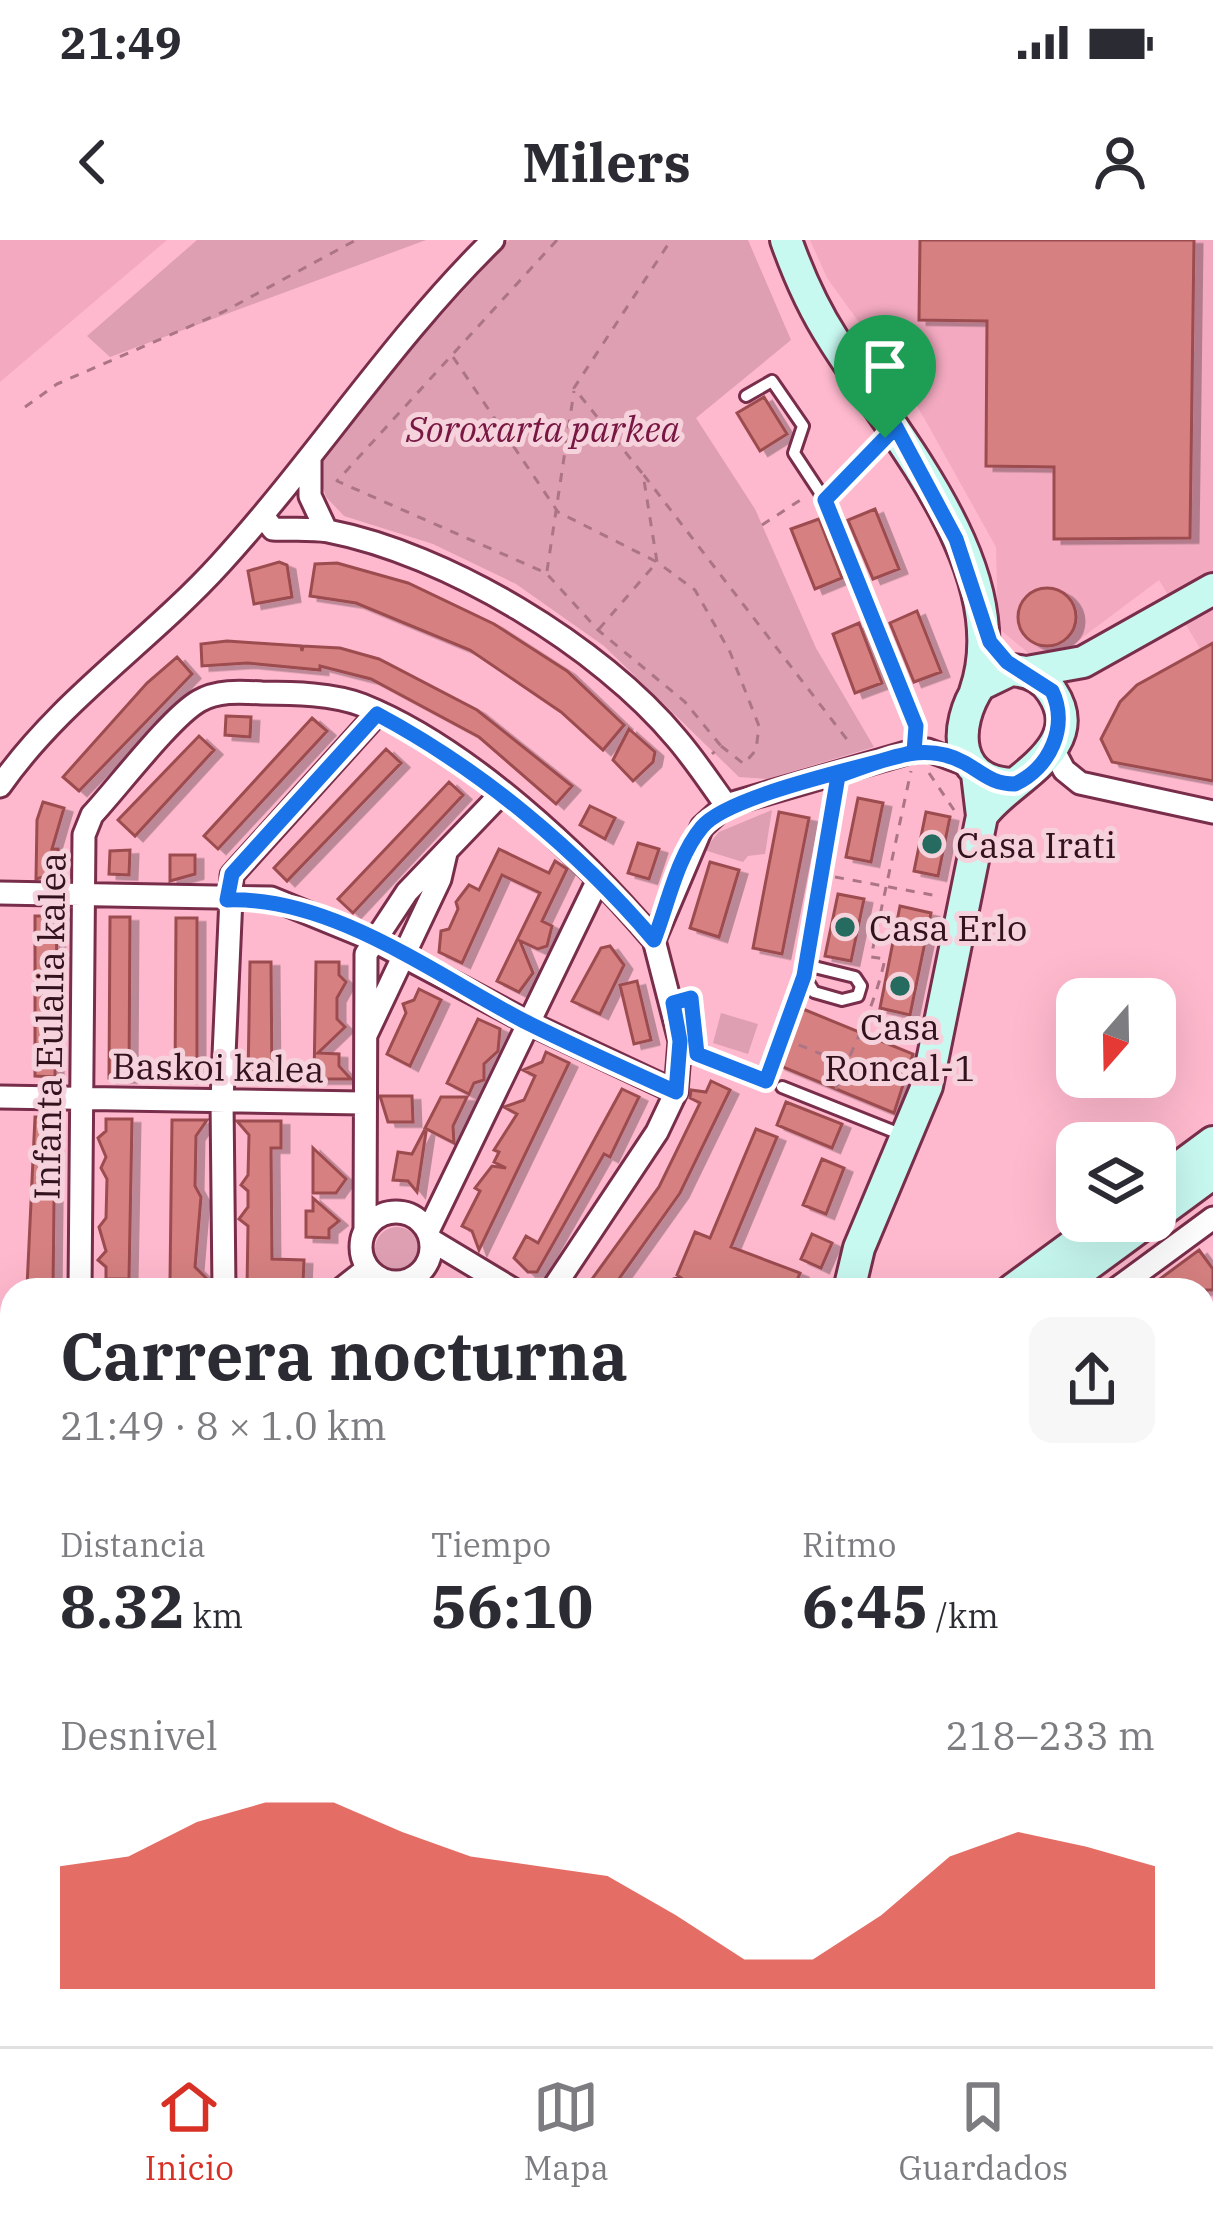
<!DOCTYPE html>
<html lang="es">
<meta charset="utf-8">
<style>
:root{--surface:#fff;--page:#f7f7f7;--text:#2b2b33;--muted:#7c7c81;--line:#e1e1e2;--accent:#d93025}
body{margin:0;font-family:"IBM Plex Serif",serif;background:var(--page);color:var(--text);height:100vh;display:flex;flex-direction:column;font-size:45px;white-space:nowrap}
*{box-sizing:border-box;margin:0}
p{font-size:39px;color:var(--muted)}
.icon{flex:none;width:66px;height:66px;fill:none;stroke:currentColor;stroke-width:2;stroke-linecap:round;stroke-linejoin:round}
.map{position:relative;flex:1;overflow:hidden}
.details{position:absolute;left:0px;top:1038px;width:1215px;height:768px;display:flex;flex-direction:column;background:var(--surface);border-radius:36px 36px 0 0;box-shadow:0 12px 48px #0002}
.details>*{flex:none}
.needle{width:78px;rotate:200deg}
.tools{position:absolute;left:1056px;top:738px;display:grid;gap:24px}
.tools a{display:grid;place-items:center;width:120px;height:120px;border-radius:24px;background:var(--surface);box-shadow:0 12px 48px #0002;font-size:60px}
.pin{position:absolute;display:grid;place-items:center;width:102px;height:102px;color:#fff;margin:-123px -51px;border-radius:50% 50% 50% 0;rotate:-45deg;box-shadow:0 0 12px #0007}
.pin .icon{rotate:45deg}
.round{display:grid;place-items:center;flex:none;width:126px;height:126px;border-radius:24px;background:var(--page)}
.summary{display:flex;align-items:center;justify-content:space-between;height:204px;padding:0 60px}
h1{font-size:66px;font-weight:700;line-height:90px}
.metrics{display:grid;grid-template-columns:repeat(3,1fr);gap:18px;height:204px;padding:12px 60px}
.metrics div{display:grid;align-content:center}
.metrics b{font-size:60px;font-weight:700}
.metrics small{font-size:33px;font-weight:400}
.metrics p{font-size:33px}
.chart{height:336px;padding:24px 60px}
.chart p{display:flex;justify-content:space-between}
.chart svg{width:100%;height:216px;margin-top:12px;fill:var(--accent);opacity:.7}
.status{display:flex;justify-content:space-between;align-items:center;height:84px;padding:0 60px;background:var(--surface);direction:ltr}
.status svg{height:33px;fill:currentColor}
header{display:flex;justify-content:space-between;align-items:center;height:156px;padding:0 60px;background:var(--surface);font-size:54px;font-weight:700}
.tab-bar{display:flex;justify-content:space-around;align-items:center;height:168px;border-top:3px solid var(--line);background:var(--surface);font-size:33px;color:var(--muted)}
.tab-bar a{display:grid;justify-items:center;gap:6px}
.tab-bar .active{color:var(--accent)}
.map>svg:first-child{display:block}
.built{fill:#f3a9c0}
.green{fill:#de9fb2}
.building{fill:#d68081;stroke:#9c4c4f;stroke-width:3;filter:url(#shadow)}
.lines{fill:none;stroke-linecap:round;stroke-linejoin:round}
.lane-casing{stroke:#782e4a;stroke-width:16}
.street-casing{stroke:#782e4a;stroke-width:27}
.secondary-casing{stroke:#782e4a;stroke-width:36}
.path{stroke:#ac7586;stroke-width:3;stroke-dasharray:9 9;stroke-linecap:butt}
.lane{stroke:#fff;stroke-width:10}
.street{stroke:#fff;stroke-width:21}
.secondary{stroke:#c8f9f1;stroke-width:30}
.route-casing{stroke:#fff;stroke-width:24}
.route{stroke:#1a73e8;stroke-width:15}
.poi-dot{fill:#266b5f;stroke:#f6d2dc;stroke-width:4.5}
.labels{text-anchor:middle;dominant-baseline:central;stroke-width:10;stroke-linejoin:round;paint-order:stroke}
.park-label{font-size:36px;font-style:italic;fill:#771742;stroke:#f6d2dc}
.poi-label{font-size:36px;fill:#32121d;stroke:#f6d2dc;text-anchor:start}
.street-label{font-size:36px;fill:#32121d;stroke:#f6d2dc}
</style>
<div class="status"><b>21:49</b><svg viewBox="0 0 49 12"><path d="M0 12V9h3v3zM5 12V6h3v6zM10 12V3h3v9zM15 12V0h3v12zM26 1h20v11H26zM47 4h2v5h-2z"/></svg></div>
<header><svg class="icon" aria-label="back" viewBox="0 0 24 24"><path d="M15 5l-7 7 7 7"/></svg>Milers<svg class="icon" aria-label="person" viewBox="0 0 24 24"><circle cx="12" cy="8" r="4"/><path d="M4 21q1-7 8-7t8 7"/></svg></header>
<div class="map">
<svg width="1213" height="1806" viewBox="0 0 1213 1806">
<defs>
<filter id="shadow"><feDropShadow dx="8" dy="4.5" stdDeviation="0" flood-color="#0004"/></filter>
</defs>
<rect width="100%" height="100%" fill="#ffb9ce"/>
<path class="built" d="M0 0H167L0 142Z
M810 0H1213V430L1159 340 1071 406 1031 415 998 388 996 307 910 153 827 38Z
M74 1794H341L334 1806H79Z"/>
<path class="green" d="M197 0H426L110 117 87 96Z
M509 0H748L791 100 696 178 755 269 816 408 874 507 767 539 739 537 604 406 516 344 433 304 344 276 326 257 318 232 324 206Z
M772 570 765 614 748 616 743 622 704 610 719 592Z
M721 773 758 784 748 814 713 803Z
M375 1009a22 22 0 1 1 44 0a22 22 0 1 1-44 0Z
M1203 1696 1213 1707V1806H937L942 1794H1203Z"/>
<path class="building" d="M920 0H1194L1190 298 1054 299V227L986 226 987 81 919 80Z
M764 157 787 194 760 211 737 173Z
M875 269 899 329 873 339 848 280Z
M819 279 842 338 815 349 791 289Z
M279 322 287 325 292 357 254 364 248 331Z
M337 323 408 343 494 384 567 431 624 485 603 510 561 472 470 410 356 363 310 356 315 324Z
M1018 377a29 29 0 1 1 58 0a29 29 0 1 1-58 0Z
M917 371 941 432 914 442 890 383Z
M859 383 882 443 855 453 833 394Z
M227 401 301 406 302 411 303 406 340 408 379 419 477 470 572 546 556 564 479 497 371 439 320 426V430L247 423 202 426 201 404Z
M1213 403V541L1112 522 1101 499 1120 462 1137 445Z
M177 417 192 434 79 551 63 537 147 443Z
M226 476 251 477 250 497 225 495Z
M312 478 327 491 218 609 204 596Z
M629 489 655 512 653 522 633 541 613 520Z
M199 496 214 510 135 596 118 580Z
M386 509 401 523 287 641 274 628Z
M449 542 463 555 353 673 338 659Z
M858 558 883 563 871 622 846 617Z
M43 562 64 568 52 609H58V633L36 639 37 580Z
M590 566 615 578 605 599 580 585Z
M779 572 809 578 782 714 753 708Z
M926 572 950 577 938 636 914 631Z
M638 603 659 609 649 639 628 633Z
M499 609 549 633 555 621 567 629 542 681 552 686 547 706 538 709 520 701 533 733 519 752 497 741 540 653 502 635 462 723 439 712 441 691 449 689 458 669 456 662 469 645 479 650Z
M130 610 129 635 109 634 110 611Z
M170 615H195V634L170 641Z
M710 622 739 630 719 697 690 688Z
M838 654 864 659 851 721 825 716Z
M900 666 931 673 910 775 880 768Z
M35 676H57L55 837 35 836Z
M110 677H130L129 838H109Z
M176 678H197V838H175Z
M610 706 624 725 600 774 572 761 601 708Z
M250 722H271L272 839H248Z
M316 722H339V735L346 742 337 758V779L345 787 318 813 339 814V826L351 839H314Z
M637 741 651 800 634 804 620 745Z
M419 749 441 760 410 826 387 814 406 773 403 764 414 760Z
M798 767 913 814 894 873 778 825Z
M478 779 500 789 498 811 484 824V840L474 843 469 854 447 843Z
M546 812 569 823 479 1010 472 991 462 986 480 951 475 948 492 926 506 928 494 922 499 912 494 910 517 874 504 867 524 860 535 836 523 830 542 822Z
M711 841 730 850 680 953 611 1050H584L659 947 700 863 690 858 691 850 706 852Z
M622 849 639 857 610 917 604 914 537 1032H528L514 1018 526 996 538 1003Z
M380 856H412L413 882H388Z
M441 857H467L453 886 454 903 425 888Z
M786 862 842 884 832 908 777 885Z
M35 877 55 878 53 1050 27 1047Z
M106 879H132L129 1039H106V1027L98 1020 106 1011 99 987 106 978 107 939 101 928 106 917 98 898 106 891Z
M172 880H207L196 896 195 946 201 957 195 1027 209 1041H170Z
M237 881H281V908H271L272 1019 304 1020 303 1043 269 1042V1050H247L248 986 239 979 248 967V951L241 945 248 935 249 895Z
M756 889 777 897 731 1007 800 1033 793 1050H698L677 1035 695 992 710 998Z
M424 891 426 892 417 952 408 941 393 940 398 912 412 914Z
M313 908 346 939 336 953H313Z
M822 919 844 928 826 974 803 965Z
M313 958 339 981 329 989V998L306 997V971H313Z
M812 994 832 1003 821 1028 801 1019Z
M1199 1010 1213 1029V1050H1145Z"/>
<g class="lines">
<defs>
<path id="lane" d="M746 156 772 141 803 186 794 213 825 260
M893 189 825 260 916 486 914 509
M806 725 855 737 861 746 858 756 842 760 814 752 804 736 838 536
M782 847 905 896
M676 1045 688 1050"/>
<path id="street" d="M310 217V256L326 290
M263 276 273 289C291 290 310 288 328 291 447 314 600 406 677 499 695 520 710 543 726 565
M1052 507 1064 530 1080 543 1213 572
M0 546C60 460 150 401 220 324 315 220 392 99 493 0
M0 653 271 658 371 699 529 783 676 852
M367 793 440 639 446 613
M0 857 362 863
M361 1007a35 35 0 1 1 70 0a35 35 0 1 1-70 0Z
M365 988 366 714 407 652 501 554
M428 991 598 640
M431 1000 514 1050
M80 1050 84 595 92 575C118 547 171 477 199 461 218 450 242 452 262 453 294 453 333 454 362 465 467 507 582 615 654 700
M224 1050 222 860 232 635 377 474
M340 1050 368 1028
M552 1050 657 892 676 852 680 801 654 700 702 587 726 565 913 511 928 510 970 526
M1115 1050 1213 978
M1203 1305 1213 1318
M1203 1376 1213 1369
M454 1806 460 1794
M795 1806 801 1794"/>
<path id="secondary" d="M786 0C798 34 813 68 833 99 892 194 1017 331 975 452
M1027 432 1083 422 1213 349
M982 576C1005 540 1090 510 1052 452 1043 437 1027 431 1011 430L980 445C952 486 954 544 1015 544
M1155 945 1213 902
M1155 976 1213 933
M849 1050 859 1008 927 846 982 576 977 534
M1012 1050 1106 981
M1054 1050 1148 981
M0 1275 12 1279
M0 1533 12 1515
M1203 1571 1213 1610
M1203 1655 1213 1661
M0 1683 12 1678
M0 1713 12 1708"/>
</defs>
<use href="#lane" class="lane-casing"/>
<use href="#street" class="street-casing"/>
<use href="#secondary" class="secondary-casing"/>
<path class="path" d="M557 0 337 241 546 333 598 390 685 462 721 506 712 514
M453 117 558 272 657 322 599 389
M25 167 57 144 223 72 356 0
M642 233 574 148 671 0
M762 285 805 257
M547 331 574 151
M721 506 744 524 756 510 759 486 730 412 695 350 657 322 643 234 852 506
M929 533 954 570
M835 637 938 656
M782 798 897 845
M700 815 769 842
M766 841 797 755
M836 849C854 803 874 769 885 719L871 717 911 531
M1203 1402 1212 1396
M1203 1517 1213 1509
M1203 1521H1213
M4 1656 12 1642
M1203 1689 1213 1700
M70 1794 74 1806
M920 1806 927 1794"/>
<use href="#lane" class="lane"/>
<use href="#street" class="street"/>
<use href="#secondary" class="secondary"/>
</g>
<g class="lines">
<defs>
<path id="route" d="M885 198 825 260 916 486 914 512C867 526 728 555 702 587 677 617 668 664 654 700 577 610 482 530 377 474L232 634 227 660C331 656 434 734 524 781 574 806 625 829 676 852L680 801 673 763 691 758 697 814 766 841 804 736 838 536C880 522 922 499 965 523 984 534 992 544 1015 544 1050 528 1069 486 1052 451L1007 422 990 402 956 299 896 187 885 198"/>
</defs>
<use href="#route" class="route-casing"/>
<use href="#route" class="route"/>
</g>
<g class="poi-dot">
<circle cx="932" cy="604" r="12"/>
<circle cx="845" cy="687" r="12"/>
<circle cx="900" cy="746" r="12"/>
</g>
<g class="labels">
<g class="park-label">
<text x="543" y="188">Soroxarta parkea</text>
</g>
<g class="poi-label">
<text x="956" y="604">Casa Irati</text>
<text x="869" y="687">Casa Erlo</text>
<text x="900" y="786" text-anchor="middle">Casa<tspan x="900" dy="41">Roncal-1</tspan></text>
</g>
<g class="street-label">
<text transform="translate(49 786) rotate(-89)">Infanta Eulalia kalea</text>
<text transform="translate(218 827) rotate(1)">Baskoi kalea</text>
</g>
</g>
</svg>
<div class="tools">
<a><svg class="needle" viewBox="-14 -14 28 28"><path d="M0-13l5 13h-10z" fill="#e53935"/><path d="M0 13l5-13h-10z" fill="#7c7c81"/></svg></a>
<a><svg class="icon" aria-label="layers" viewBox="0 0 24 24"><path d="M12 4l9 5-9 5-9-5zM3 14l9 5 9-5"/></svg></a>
</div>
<div class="pin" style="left:885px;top:198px;background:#1e9e55"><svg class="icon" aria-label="arrive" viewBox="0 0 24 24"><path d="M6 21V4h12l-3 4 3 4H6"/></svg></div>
<section class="details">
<div class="summary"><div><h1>Carrera nocturna</h1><p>21:49 · 8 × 1.0 km</p></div><a class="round"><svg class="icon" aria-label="share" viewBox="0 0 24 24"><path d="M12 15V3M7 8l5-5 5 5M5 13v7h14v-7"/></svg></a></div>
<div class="metrics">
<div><p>Distancia</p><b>8.32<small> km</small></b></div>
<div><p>Tiempo</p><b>56:10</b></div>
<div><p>Ritmo</p><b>6:45<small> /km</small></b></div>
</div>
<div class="chart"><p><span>Desnivel</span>218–233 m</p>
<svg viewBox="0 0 160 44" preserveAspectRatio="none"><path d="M0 44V19L10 17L20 10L30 6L40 6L50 12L60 17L70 19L80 21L90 29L100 38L110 38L120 29L130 17L140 12L150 15L160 19V44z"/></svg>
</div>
</section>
</div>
<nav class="tab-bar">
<a class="active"><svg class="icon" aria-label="home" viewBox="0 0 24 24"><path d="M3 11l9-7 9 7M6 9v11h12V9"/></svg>Inicio</a>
<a><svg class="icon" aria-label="map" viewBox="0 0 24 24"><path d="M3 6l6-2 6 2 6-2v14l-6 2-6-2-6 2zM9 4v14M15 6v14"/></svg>Mapa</a>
<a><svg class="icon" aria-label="saved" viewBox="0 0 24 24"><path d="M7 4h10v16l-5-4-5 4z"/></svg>Guardados</a>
</nav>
